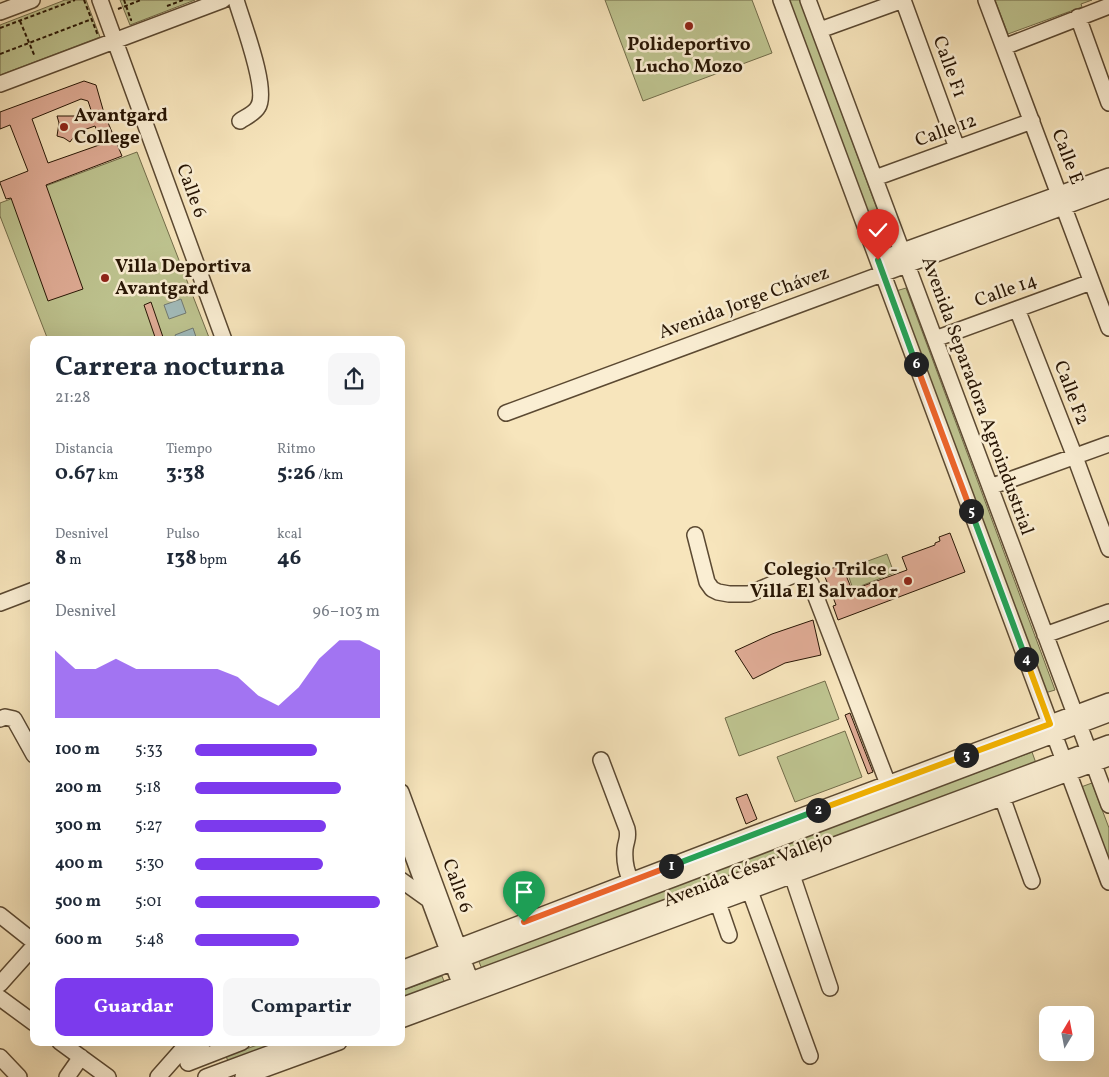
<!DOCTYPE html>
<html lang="es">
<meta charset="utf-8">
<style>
:root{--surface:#fff;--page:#f6f6f7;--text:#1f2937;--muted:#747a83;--accent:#7c3aed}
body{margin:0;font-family:Vollkorn,serif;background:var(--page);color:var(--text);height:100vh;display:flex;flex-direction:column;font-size:19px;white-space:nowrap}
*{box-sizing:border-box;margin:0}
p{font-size:16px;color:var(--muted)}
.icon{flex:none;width:28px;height:28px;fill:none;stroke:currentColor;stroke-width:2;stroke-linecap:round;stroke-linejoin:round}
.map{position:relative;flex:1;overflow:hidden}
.side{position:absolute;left:30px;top:336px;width:375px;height:710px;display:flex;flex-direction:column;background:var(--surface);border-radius:10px;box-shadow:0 5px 20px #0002}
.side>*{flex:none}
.needle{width:32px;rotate:10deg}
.controls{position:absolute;left:1039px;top:1006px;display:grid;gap:10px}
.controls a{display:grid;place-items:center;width:55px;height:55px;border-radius:10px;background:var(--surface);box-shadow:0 5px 20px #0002;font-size:25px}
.pin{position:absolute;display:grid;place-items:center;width:42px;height:42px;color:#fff;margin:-51px -21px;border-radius:50% 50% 50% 0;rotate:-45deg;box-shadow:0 0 5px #0007}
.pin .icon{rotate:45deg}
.km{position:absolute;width:25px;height:25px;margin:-12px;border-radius:50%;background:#222;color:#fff;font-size:14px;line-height:25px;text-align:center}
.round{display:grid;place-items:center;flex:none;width:52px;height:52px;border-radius:10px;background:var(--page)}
.overview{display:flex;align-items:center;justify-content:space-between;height:85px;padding:0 25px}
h1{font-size:28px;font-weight:700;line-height:38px}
.stats{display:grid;grid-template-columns:repeat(3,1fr);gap:8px;height:85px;padding:5px 25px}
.stats div{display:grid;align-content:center}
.stats b{font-size:21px;font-weight:700}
.stats small{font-size:14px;font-weight:400}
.stats p{font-size:14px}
.chart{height:140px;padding:10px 25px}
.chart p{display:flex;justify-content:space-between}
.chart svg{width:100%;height:90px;margin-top:5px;fill:var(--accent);opacity:.7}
.cta{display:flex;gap:10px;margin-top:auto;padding:10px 25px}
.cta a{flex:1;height:58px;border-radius:10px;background:var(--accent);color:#fff;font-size:20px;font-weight:700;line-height:58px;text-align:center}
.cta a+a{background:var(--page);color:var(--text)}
ul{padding:0 25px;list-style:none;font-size:16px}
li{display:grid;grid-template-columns:80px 60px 1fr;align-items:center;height:38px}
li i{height:12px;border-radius:6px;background:var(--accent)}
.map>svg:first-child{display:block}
.green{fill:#bec490;stroke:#726c4a}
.water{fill:#a2bcbc;stroke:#717972}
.building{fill:#e0ac96;stroke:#271504;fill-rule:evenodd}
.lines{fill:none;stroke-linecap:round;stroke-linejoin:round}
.minor-casing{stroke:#5b4932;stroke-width:18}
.path{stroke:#271504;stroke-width:2;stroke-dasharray:4 2.5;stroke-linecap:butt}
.minor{stroke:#faeed3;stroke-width:15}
.split-1-casing{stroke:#fff;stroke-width:10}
.split-2-casing{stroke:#fff;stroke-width:10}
.split-3-casing{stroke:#fff;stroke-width:10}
.split-4-casing{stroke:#fff;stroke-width:10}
.split-5-casing{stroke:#fff;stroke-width:10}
.split-6-casing{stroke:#fff;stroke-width:10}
.split-7-casing{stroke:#fff;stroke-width:10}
.split-1{stroke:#f0652b;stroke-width:6}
.split-2{stroke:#22a559;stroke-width:6}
.split-3{stroke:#f5b400;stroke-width:6}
.split-4{stroke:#f5b400;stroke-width:6}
.split-5{stroke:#22a559;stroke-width:6}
.split-6{stroke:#f0652b;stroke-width:6}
.split-7{stroke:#22a559;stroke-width:6}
.poi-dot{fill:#8f2418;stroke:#faeed3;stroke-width:2}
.labels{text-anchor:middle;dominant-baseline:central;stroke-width:5;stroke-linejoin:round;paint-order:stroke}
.poi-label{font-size:19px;font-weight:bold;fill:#271504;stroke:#faeed3;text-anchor:start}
.street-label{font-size:19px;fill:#271504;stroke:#faeed3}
</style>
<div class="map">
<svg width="1109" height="1077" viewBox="0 0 1109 1077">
<rect width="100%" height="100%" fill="#f7e5bc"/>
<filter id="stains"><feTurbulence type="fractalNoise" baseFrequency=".004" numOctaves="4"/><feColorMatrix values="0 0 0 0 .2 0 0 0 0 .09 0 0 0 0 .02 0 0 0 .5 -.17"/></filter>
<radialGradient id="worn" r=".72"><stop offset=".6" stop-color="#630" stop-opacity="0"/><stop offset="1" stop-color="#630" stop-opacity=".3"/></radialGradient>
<path class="green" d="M65 0H86L100 37 0 75V25Z
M120 0H195L130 25Z
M605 0H752L772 53 643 101Z
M789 0H800L887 236 877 240Z
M995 0H1092L1081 4 1082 7 1008 34Z
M137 152 210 340H48L0 216V203Z
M906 288 1055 690 1045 693 896 291Z
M887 554 894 573 853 589 846 569Z
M825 681 839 719 739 756 725 718Z
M845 731 862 777 795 802 777 757Z
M1032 752 1037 766 483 972 478 959Z
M1092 783 1109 828V862L1081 787Z
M442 976 445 984 401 1000V991Z
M263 1043H287L229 1064 226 1056Z"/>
<path class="water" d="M181 299 186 313 169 319 164 305Z
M193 328 197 340H177L175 335Z"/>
<path class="building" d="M84 81 96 85 104 113 122 156 46 185 83 289 48 301 11 198 6 199 0 183V182L28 171 10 125 0 129V112ZM81 99 88 101 93 116H57L59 123 57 136 64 138 70 142 75 135 78 132 95 126 102 144 48 163 32 119Z
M151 302 164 340H156L144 305Z
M950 533 965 572 838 620 833 606 836 605 823 572 838 566 839 570 843 568 852 590 907 570 902 557 935 545V543L940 541 939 537Z
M813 620 821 655 785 663 753 679 735 651 772 634Z
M850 713 873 772 868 774 845 715Z
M747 794 757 819 746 824 736 798Z"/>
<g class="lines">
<defs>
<path id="minor" d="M100 0 224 340
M236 0C242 21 269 90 258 107 255 113 246 117 240 121
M781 0 1109 882
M808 0 1109 805
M903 0 957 148
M986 0 1109 328
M0 12 32 0
M1078 17 1109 103
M820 30 903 0
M1004 47 1109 6
M0 84 223 0
M875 178 1032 121
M878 260 1109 176
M1017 309 1075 457 1109 549
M935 339 1091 282
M506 413 1109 190
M990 487 1109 444
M695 535 707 582 712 589 718 592 729 594H749L796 574C803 576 806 578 811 584L888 784
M0 603 34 590
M1045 635 1109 612
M0 719 5 717 14 719 34 755
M601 760 627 829C629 839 626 840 625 849 624 861 626 871 631 881
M401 792 474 990
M1002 797 1032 881
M401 824 464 994
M792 875 830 988
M401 880 429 900
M750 891 810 1056
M718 903 729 935
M0 915 34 942
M401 969 751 835 1109 701
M401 982 1109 714
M0 984 34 946
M0 998 34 1023
M401 1006 1109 743
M401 1020 1109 758
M60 1042 108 1077
M0 1057 19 1077
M188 1063 242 1042
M67 1077 81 1057
M158 1077 181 1051 203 1042
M206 1077 301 1042
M243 1077 339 1042"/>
</defs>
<use href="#minor" class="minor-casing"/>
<path class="path" d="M84 0 97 33 95 34
M124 0 131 20H132
M167 6 183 0
M118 9 141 0
M20 21 35 57
M0 28 75 0
M0 54 92 19"/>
<use href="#minor" class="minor"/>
</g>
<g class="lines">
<defs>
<path id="split-1" d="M524 922 671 866"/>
<path id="split-2" d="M671 866 818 810"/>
<path id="split-3" d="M818 810 966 755"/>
<path id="split-4" d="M966 755 1050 724 1026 659"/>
<path id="split-5" d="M971 511 1026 659"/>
<path id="split-6" d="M916 364 971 511"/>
<path id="split-7" d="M878 260 916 364"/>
</defs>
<use href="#split-1" class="split-1-casing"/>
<use href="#split-2" class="split-2-casing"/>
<use href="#split-3" class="split-3-casing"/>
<use href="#split-4" class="split-4-casing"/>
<use href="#split-5" class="split-5-casing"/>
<use href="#split-6" class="split-6-casing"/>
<use href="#split-7" class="split-7-casing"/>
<use href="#split-1" class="split-1"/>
<use href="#split-2" class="split-2"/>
<use href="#split-3" class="split-3"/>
<use href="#split-4" class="split-4"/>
<use href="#split-5" class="split-5"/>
<use href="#split-6" class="split-6"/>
<use href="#split-7" class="split-7"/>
</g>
<g class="poi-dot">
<circle cx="689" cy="26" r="5"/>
<circle cx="64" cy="127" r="5"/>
<circle cx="105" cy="278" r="5"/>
<circle cx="908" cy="581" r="5"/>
</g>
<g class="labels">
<g class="poi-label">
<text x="689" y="45" text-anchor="middle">Polideportivo<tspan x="689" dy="22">Lucho Mozo</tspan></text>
<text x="74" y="116">Avantgard<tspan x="74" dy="22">College</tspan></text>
<text x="115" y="267">Villa Deportiva<tspan x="115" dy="22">Avantgard</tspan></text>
<text x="898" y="570" text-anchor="end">Colegio Trilce -<tspan x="898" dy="22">Villa El Salvador</tspan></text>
</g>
<g class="street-label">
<text transform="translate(949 67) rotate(70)">Calle F1</text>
<text transform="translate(946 131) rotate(-20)">Calle 12</text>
<text transform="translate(1067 157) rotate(69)">Calle E</text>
<text transform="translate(191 191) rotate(70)">Calle 6</text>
<text transform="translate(1006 291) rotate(-20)">Calle 14</text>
<text transform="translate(744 303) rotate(-20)">Avenida Jorge Chávez</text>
<text transform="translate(1071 393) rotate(69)">Calle F2</text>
<text transform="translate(977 396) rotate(70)">Avenida Separadora Agroindustrial</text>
<text transform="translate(748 870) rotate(-21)">Avenida César Vallejo</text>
<text transform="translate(457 886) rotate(70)">Calle 6</text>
</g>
</g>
<rect width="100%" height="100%" filter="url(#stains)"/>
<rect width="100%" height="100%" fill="url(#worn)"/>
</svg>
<div class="controls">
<a><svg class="needle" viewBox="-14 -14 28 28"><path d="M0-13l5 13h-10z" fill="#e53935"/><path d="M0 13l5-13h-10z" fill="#747a83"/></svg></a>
</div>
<div class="pin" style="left:524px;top:922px;background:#1e9e55"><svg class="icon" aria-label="arrive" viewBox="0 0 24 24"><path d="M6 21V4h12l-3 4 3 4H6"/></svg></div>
<div class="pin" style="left:878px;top:260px;background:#d93025"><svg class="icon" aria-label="check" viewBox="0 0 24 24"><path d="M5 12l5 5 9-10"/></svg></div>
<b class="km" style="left:671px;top:866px">1</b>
<b class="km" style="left:818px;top:810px">2</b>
<b class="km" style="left:966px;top:755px">3</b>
<b class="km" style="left:1026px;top:659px">4</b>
<b class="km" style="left:971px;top:511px">5</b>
<b class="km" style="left:916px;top:364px">6</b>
<section class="side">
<div class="overview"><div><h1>Carrera nocturna</h1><p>21:28</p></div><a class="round"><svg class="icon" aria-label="share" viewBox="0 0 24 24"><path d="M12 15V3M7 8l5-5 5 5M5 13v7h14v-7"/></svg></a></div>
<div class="stats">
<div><p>Distancia</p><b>0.67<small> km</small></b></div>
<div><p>Tiempo</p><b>3:38</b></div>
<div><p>Ritmo</p><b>5:26<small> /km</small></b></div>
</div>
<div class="stats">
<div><p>Desnivel</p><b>8<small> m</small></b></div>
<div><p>Pulso</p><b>138<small> bpm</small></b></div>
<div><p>kcal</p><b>46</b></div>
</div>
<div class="chart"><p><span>Desnivel</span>96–103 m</p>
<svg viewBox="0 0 160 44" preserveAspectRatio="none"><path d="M0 44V11L10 20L20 20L30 15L40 20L50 20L60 20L70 20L80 20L90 24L100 33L110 38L120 29L130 15L140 6L150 6L160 11V44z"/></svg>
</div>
<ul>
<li><b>100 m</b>5:33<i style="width:66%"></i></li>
<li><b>200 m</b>5:18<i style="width:79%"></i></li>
<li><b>300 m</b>5:27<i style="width:71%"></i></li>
<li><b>400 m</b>5:30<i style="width:69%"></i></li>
<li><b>500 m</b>5:01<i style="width:100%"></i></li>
<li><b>600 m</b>5:48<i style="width:56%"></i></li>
</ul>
<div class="cta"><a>Guardar</a><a>Compartir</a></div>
</section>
</div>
